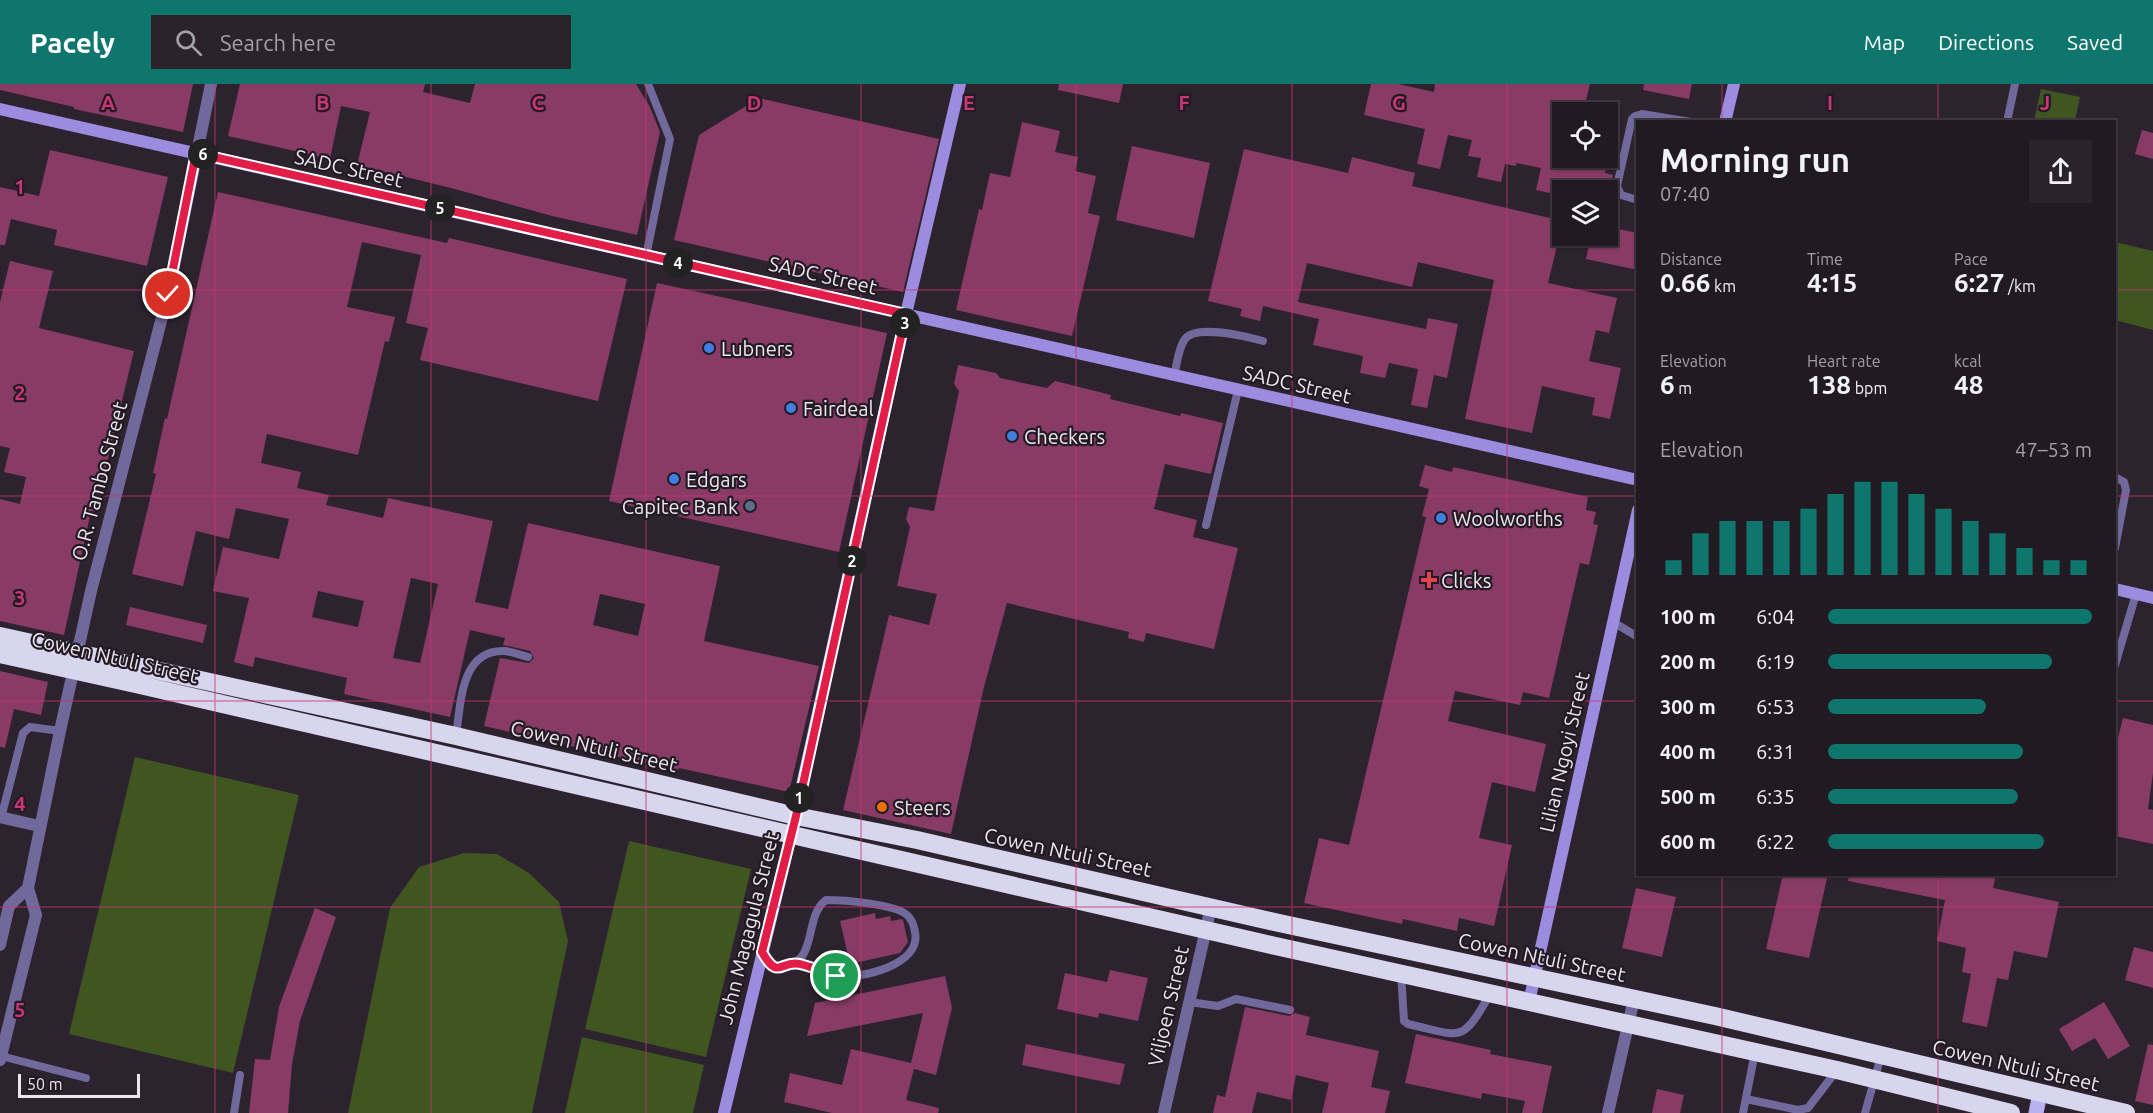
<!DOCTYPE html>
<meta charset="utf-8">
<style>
:root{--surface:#221a22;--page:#2a232a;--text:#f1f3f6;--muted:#a2a1a5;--line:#3f3840;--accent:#0f766e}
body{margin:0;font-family:Ubuntu,sans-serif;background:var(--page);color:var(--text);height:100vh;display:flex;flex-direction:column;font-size:22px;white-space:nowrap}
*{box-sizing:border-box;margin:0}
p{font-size:20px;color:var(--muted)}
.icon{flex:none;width:33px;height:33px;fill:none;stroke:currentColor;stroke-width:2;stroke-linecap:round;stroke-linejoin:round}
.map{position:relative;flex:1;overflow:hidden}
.details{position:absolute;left:1636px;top:36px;width:480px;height:756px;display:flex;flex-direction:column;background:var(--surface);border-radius:0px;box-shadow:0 2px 4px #0004,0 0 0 2px var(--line)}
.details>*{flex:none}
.tools{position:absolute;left:1552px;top:18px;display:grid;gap:12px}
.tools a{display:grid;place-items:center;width:66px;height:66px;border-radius:0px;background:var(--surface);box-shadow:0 2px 4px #0004,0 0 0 2px var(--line);font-size:30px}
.scale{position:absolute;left:18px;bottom:15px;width:122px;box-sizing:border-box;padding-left:6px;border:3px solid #ece6ed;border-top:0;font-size:16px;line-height:21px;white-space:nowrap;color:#ece6ed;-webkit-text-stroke:4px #231a25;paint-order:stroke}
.pin{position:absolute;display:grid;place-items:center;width:51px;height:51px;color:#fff;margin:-26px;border:3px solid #fff;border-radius:50%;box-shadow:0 2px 6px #0007}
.km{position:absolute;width:30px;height:30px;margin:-15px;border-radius:50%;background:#222;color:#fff;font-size:16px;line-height:30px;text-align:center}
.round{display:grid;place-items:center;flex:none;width:63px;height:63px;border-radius:0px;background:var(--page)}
.head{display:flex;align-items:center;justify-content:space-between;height:102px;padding:0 24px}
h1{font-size:33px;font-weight:600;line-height:45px}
.figures{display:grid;grid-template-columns:repeat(3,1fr);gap:9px;height:102px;padding:6px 24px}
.figures div{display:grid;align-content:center}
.figures b{font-size:26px;font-weight:600}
.figures small{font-size:16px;font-weight:400}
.figures p{font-size:16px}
.chart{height:168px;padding:12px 24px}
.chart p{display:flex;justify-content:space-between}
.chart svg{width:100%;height:108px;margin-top:6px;stroke:var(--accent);stroke-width:6}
ul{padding:0 24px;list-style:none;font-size:20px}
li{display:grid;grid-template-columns:96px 72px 1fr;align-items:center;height:45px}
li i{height:15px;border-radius:8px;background:var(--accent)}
header{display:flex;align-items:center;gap:36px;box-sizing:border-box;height:84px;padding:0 30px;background:var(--accent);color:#fff}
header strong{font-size:28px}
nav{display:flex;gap:33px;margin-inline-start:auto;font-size:21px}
.search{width:420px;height:54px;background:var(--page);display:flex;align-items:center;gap:15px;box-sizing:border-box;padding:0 21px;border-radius:0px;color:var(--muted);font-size:22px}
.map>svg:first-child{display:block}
.green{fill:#405620}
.building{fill:#883b65;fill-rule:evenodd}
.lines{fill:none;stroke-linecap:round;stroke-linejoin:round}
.lane{stroke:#71689c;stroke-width:8}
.street{stroke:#71689c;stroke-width:12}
.secondary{stroke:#9b8cdf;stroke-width:12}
.primary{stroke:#bab1f1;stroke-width:15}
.highway{stroke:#d8d5ef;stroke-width:18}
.route-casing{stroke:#fff;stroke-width:12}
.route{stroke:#e11d48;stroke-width:8}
.grid{fill:none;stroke:#c83771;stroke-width:1.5;stroke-opacity:0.55}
.shop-dot{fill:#3f7fe0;stroke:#231a25;stroke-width:2}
.service-dot{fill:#5c6f8a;stroke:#231a25;stroke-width:2}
.health-dot{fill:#e0444e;stroke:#231a25;stroke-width:2}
.food-dot{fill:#e8710a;stroke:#231a25;stroke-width:2}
.labels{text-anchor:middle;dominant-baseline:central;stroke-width:4.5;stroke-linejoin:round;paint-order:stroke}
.street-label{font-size:20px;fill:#ece6ed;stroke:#231a25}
.poi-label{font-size:20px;fill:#ece6ed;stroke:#231a25;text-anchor:start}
.grid-label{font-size:20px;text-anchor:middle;font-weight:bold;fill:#c83771;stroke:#231a25;stroke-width:4.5;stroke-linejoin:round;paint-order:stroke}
</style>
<header>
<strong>Pacely</strong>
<div class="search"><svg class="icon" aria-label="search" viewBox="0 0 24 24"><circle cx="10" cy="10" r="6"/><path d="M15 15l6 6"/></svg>Search here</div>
<nav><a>Map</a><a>Directions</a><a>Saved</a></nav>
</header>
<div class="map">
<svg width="2153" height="1029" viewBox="0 0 2153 1029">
<rect width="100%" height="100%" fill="#2d232e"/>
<path class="green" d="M2041 5 2080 13 2075 37H2034Z
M2115 158 2153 167V246L2115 236Z
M135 673 299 711 233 989 69 950Z
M629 757 751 785 706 973 585 945Z
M464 769 497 770 529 789 559 818 568 857 532 1029H348L390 824 419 783Z
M582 953 704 981 693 1029H565Z"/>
<path class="building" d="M0 0H193L183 48 74 25V23L0 6Z
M240 0H425L423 8 470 19 475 0H636L650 23 660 48 637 151 552 132 451 104 357 81 370 28 341 22 330 75 228 52Z
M1059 0H1123L1119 19 1058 6Z
M1371 0H1398L1434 8 1435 0H1590L1583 28H1563V74H1609L1605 89 1613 91 1611 101 1612 106H1554V110L1536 106 1541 84 1516 79V82L1505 80 1501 98 1477 93 1481 74 1468 72 1472 56 1448 51 1440 85 1417 80 1425 45 1364 31Z
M1644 0H1692L1689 15 1643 6Z
M759 14 939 55 903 208 674 156 699 51Z
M1022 38 1060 47 1055 68 1078 73 1075 87 1096 92 1088 129 1100 132 1072 252 956 226 979 125 982 126 990 89 1010 93Z
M2142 46 2153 49V75L2135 70Z
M1132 62 1210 79 1194 154 1116 136Z
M1244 65 1348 89 1352 73 1415 89 1412 102 1563 137 1548 199 1617 214 1609 249 1596 246 1589 277 1621 284 1610 335 1592 331 1595 314 1542 302 1532 349 1465 335 1494 196 1418 178 1412 203 1307 179 1298 218 1426 245 1428 234 1458 240 1447 294 1434 291 1427 324 1411 321 1418 285 1389 279 1385 294 1360 289 1363 272 1313 261 1319 235 1263 222 1260 237 1240 232 1242 225 1208 217Z
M50 66 168 93 147 182 54 161 57 146 11 135 5 161H0V103L39 112Z
M218 108 447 159 449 154 627 195 598 317 420 276 428 244 406 239 421 171 362 158 347 223 395 233 389 258 385 257 358 371 267 350 261 379 301 388 297 404 329 411 326 421 383 434 388 414 493 437 475 518 508 525 528 439 720 482 704 557 819 582 789 708 679 684 678 686 601 669 484 642 500 574 529 579 534 574 530 567 503 561 505 554 470 546 450 633 344 610 347 594 255 573 253 583 234 578 249 514 213 507 223 463 279 475 289 435 236 424 229 455 196 447 183 502 132 490 156 390 153 389 165 334 167 335ZM411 494 438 500 420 579 393 574ZM318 507 364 517 358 543 312 533ZM600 510 645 520 638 552 593 541Z
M1608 143 1638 149V186L1586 175 1591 152H1608Z
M10 177 53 187 39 244 134 267 95 428 91 427 64 551 0 537V415L20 420 26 393 4 388 10 364 0 362V218Z
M657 199 887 249 839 468 609 417Z
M958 281 996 289 1000 294 1047 304 1055 297 1111 311 1110 315 1180 332 1181 329 1223 339 1211 390 1165 380 1154 425 1197 436 1193 453 1238 464 1214 565 1146 549 1144 558 1128 554 1129 548 1007 519 984 603 951 750 843 726 889 531 929 541 937 510 897 502 910 443 906 435 909 423 934 427 959 307 954 300Z
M1425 381 1452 388 1453 383 1588 413 1586 426 1596 428 1593 440 1598 441 1589 481 1580 479 1549 614 1523 608 1520 621 1455 607 1448 637 1546 660 1535 708 1492 698 1479 754 1512 761 1494 842 1459 834 1457 847 1403 835 1402 840 1304 819 1319 754 1349 761 1426 433 1422 432 1429 405 1419 402Z
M130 523 207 541 203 559 126 541Z
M0 587 48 598 41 631 14 625 5 664 0 663Z
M2123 634 2153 641V689L2148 725 2153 726V760L2115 752V666Z
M1783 790H1828L1809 874 1766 865Z
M1849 790H1996L1993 804 2059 818 2047 874 2014 867 2008 896 1997 894 1987 943 1962 938 1971 890 1962 888 1966 864 1937 857 1945 816 1848 797Z
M1636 804 1676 813 1662 873 1622 864Z
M315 824 336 833 300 937 292 980 288 1029H249L255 975 270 976 279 923Z
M875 829 876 835 890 832 891 837 901 835 903 836 908 858 900 869 850 880 840 837Z
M2134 863 2153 868V904L2125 896Z
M1110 886 1148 894 1138 937 1099 929 1098 934 1057 925 1065 889 1107 898Z
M945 892 952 924 936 991 914 985 906 1016 939 1024 938 1029H832L784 1018 790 989 842 1001 851 965 911 979 923 929 807 952 815 919Z
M2104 918 2130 962 2108 975 2095 954 2072 967 2059 945Z
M1245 923 1289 932 1295 929 1310 933 1306 951 1379 967 1371 1003 1390 1007 1385 1029H1322L1329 999 1296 991 1291 1016 1257 1008 1252 1029H1213L1217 1011 1225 1013Z
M1416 950 1491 966 1490 970 1552 982 1542 1029H1522L1525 1017 1482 1009 1481 1015 1405 999Z
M1026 960 1125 980 1120 1001 1022 981Z
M2148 960 2153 961V1021L2135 1017Z
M1657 1005 1684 1011 1680 1029H1652Z"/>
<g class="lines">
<path class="lane" d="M2007 38 2015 0
M1638 116 1621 111 1617 102 1632 35 1635 32 1642 30 1691 38
M646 172 670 55 648 0
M1174 292C1177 281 1178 264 1185 255 1196 240 1248 253 1263 257
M2115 393 2124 398 2126 406 2115 464
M1206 441 1238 306
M1613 538 1638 553
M2115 581 2136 510
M456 652C461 620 460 565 505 567 513 568 521 571 528 573
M1 734 23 649 30 643 60 647
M762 868C768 878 771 885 783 883 819 878 803 833 826 816 843 816 895 820 907 831 912 835 914 842 915 848 922 881 861 895 837 892 824 890 809 883 797 879
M1401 889 1404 937 1408 940C1462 952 1461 961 1490 910
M1189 918 1218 922 1236 915 1290 926
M1 972 86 994
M1746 1015 1798 1026 1808 1024 1837 986
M234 1029 240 991
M1743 1029 1755 968
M1865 1029 1881 972"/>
<path class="street" d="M0 733 39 742
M0 861 9 822 28 804
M0 976 36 831 28 804 60 647 91 507 168 210 211 0
M1164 1029 1211 823
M1608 1029 1634 915"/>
<path class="secondary" d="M0 25 1638 396
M1725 38 1734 0
M2115 505 2153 514
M1529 918 1638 426
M724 1029 791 751 906 230 960 0"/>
<path class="primary" d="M2036 1029 2040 1009"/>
<path class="highway" d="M0 552 456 652 796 732 917 756 1279 839 1715 932 2126 1029
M0 570 140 601 1271 861 1837 986 2011 1029"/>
</g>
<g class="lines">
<defs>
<path id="route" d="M168 210 196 69 906 230 796 732 762 868C779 898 781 875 800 880 812 883 825 888 836 892"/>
</defs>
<use href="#route" class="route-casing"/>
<use href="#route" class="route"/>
</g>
<path class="grid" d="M215 0V1029M431 0V1029M646 0V1029M861 0V1029M1076 0V1029M1292 0V1029M1507 0V1029M1722 0V38M1938 0V38M0 206H1638M2115 206H2153M0 412H1638M2115 412H2153M0 617H1638M2115 617H2153M1722 790V1029M1938 790V1029M0 823H2153"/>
<g class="shop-dot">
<circle cx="709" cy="264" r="6"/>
<circle cx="791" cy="324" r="6"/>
<circle cx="1012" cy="352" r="6"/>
<circle cx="674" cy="395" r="6"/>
<circle cx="1441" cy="434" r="6"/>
</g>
<circle class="service-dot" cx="750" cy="422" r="6"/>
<path class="health-dot" d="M1426 487h6v6h6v6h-6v6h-6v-6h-6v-6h6z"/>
<circle class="food-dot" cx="882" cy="723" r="6"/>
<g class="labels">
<g class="street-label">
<text transform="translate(349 84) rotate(13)">SADC Street</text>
<text transform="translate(823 191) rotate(13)">SADC Street</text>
<text transform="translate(1297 300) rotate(13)">SADC Street</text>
<text transform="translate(99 397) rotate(-75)">O.R. Tambo Street</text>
<text transform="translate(115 573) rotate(13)">Cowen Ntuli Street</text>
<text transform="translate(594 662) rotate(13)">Cowen Ntuli Street</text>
<text transform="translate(1564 668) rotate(-77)">Lilian Ngoyi Street</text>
<text transform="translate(1068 768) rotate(12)">Cowen Ntuli Street</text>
<text transform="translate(748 844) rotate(-76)">John Magagula Street</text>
<text transform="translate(1542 873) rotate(12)">Cowen Ntuli Street</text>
<text transform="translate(1168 922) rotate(-77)">Viljoen Street</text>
<text transform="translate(2016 981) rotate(13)">Cowen Ntuli Street</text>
</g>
<g class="poi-label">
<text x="721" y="264">Lubners</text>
<text x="803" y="324">Fairdeal</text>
<text x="1024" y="352">Checkers</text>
<text x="686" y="395">Edgars</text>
<text x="738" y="422" text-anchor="end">Capitec Bank</text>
<text x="1453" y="434">Woolworths</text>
<text x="1441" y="496">Clicks</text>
<text x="894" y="723">Steers</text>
</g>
</g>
<g class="grid-label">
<text x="108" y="26">A</text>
<text x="323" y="26">B</text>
<text x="538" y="26">C</text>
<text x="754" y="26">D</text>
<text x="969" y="26">E</text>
<text x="1184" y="26">F</text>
<text x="1399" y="26">G</text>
<text x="1830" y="26">I</text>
<text x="2045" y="26">J</text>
<text x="20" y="110">1</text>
<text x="20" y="316">2</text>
<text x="20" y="521">3</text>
<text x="20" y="727">4</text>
<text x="20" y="933">5</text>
</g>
</svg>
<div class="tools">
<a><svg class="icon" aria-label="locate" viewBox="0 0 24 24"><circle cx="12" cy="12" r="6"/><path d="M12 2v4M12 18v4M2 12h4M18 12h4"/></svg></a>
<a><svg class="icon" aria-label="layers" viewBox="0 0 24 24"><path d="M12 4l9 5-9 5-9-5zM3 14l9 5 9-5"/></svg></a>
</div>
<div class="scale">50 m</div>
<div class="pin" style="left:836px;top:892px;background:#1e9e55"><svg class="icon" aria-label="arrive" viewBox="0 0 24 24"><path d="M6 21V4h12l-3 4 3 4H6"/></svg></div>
<div class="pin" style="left:168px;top:210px;background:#d93025"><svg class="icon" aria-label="check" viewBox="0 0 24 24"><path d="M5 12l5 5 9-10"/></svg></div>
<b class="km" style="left:799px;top:714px">1</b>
<b class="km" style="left:852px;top:477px">2</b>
<b class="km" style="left:905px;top:239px">3</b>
<b class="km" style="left:678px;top:179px">4</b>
<b class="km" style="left:440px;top:124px">5</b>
<b class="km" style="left:203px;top:70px">6</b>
<section class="details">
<div class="head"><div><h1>Morning run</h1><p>07:40</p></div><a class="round"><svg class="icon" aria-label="share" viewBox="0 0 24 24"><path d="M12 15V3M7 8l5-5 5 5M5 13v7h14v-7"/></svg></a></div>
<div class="figures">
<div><p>Distance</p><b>0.66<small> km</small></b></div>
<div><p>Time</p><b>4:15</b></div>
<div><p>Pace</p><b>6:27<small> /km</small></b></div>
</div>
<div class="figures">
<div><p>Elevation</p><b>6<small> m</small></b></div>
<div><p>Heart rate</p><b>138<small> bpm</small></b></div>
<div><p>kcal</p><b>48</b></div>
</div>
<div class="chart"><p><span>Elevation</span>47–53 m</p>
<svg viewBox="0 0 160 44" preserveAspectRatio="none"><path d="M5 44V38M15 44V27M25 44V22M35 44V22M45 44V22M55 44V17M65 44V11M75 44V6M85 44V6M95 44V11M105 44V17M115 44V22M125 44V27M135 44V33M145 44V38M155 44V38"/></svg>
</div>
<ul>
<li><b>100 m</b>6:04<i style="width:100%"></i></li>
<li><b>200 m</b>6:19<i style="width:85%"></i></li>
<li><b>300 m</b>6:53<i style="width:60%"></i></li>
<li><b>400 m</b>6:31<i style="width:74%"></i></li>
<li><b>500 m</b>6:35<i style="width:72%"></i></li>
<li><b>600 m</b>6:22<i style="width:82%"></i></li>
</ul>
</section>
</div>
